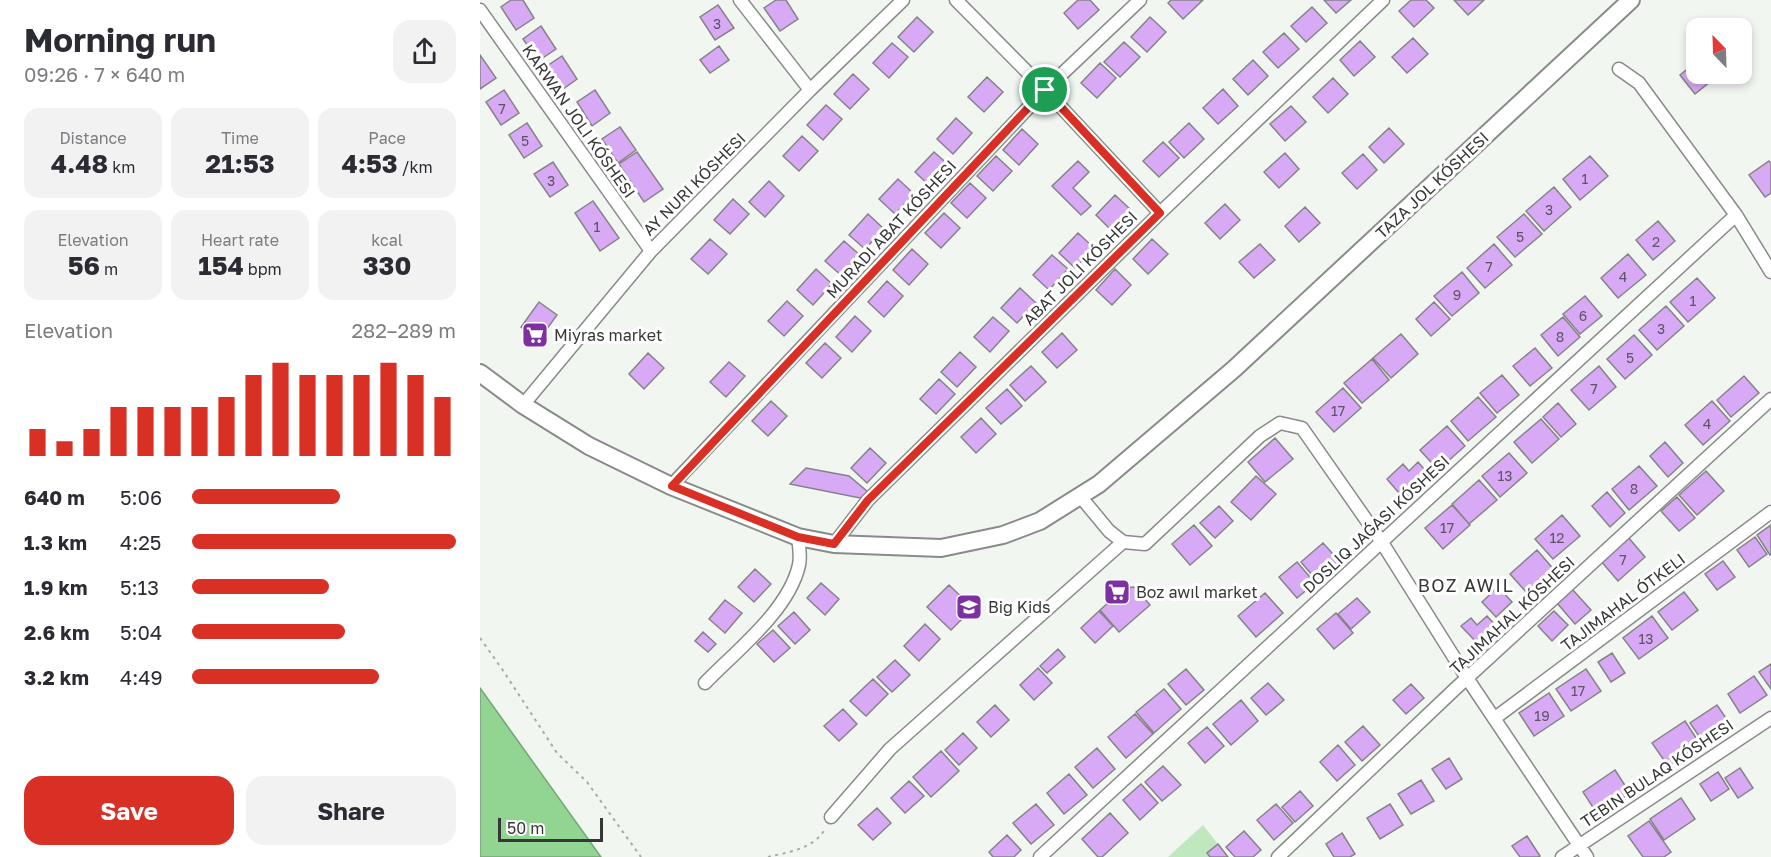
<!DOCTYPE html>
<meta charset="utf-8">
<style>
:root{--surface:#fff;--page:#f2f2f3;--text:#2b2b33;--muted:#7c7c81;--accent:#d93025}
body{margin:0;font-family:"Golos Text",sans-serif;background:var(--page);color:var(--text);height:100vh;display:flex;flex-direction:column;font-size:22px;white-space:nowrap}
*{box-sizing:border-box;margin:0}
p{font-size:20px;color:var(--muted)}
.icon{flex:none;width:33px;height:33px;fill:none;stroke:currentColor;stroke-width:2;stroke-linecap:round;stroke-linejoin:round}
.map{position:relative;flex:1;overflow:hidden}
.side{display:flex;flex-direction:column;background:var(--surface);width:480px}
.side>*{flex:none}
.needle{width:39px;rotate:337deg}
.controls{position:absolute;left:1206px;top:18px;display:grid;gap:12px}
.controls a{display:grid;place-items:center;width:66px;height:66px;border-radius:12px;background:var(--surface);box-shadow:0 3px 9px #0003;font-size:30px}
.scale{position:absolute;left:18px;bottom:15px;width:105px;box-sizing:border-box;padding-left:6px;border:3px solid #363836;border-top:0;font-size:16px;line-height:21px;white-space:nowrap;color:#363836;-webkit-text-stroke:4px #fff;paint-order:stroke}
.pin{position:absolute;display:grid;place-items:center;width:51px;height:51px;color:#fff;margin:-26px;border:3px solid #fff;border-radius:50%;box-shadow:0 2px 6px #0007}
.round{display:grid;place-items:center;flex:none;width:63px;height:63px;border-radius:18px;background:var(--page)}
.overview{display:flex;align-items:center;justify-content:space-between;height:102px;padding:0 24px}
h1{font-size:33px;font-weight:700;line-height:45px}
.stats{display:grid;grid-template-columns:repeat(3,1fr);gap:9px;height:102px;padding:6px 24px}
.stats div{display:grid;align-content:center;border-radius:15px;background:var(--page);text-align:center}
.stats b{font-size:26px;font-weight:700}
.stats small{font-size:16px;font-weight:400}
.stats p{font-size:16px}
.chart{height:168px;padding:12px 24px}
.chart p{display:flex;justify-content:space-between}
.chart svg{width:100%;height:108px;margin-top:6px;stroke:var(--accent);stroke-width:6}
.primary-button{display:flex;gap:12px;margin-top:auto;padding:12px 24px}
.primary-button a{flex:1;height:69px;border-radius:18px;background:var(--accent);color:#fff;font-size:24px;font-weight:700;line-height:69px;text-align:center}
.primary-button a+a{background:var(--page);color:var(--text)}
ul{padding:0 24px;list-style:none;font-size:20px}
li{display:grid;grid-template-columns:96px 72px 1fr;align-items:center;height:45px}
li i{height:15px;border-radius:8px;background:var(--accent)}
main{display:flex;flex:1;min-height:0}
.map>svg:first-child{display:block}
.green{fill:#bfe8be}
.water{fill:#92d593;stroke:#76a677;stroke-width:1.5}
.building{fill:#d8a9f4;stroke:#868388;stroke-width:1.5}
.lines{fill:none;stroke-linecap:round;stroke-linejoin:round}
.street-casing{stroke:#888c88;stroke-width:15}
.secondary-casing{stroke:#888c88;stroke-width:20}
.path{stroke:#a7aaa7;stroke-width:2;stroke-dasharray:3 4.5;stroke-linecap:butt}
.street{stroke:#fff;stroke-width:12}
.secondary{stroke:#fff;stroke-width:16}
.route-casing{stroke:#fff;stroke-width:12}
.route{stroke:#d93025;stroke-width:8}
.labels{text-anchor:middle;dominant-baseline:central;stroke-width:6;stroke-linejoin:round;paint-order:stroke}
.number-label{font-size:14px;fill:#5e5466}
.street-label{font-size:16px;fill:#363836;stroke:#fff}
.poi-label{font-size:16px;fill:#363836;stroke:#fff;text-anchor:start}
.neighbourhood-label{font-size:18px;letter-spacing:1.5px;fill:#363836;stroke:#fff}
</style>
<main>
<section class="side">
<div class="overview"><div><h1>Morning run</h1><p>09:26 · 7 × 640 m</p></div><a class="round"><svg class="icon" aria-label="share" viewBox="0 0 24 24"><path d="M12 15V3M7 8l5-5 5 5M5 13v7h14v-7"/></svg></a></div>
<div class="stats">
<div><p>Distance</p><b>4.48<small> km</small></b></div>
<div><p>Time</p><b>21:53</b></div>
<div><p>Pace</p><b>4:53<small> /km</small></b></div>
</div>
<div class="stats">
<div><p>Elevation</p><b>56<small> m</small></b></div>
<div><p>Heart rate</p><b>154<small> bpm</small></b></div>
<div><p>kcal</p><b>330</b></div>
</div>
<div class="chart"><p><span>Elevation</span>282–289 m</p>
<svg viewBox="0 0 160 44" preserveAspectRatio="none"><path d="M5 44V33M15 44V38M25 44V33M35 44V24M45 44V24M55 44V24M65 44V24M75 44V20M85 44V11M95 44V6M105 44V11M115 44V11M125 44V11M135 44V6M145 44V11M155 44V20"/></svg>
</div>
<ul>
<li><b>640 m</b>5:06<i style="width:56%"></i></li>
<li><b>1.3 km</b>4:25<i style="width:100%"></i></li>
<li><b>1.9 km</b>5:13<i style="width:52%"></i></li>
<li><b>2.6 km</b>5:04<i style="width:58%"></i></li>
<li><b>3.2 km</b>4:49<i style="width:71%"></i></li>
</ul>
<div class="primary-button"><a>Save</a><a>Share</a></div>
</section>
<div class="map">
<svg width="1291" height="857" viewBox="0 0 1291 857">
<rect width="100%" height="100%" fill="#f1f6f1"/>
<path class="green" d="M723 825 748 857H688Z"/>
<path class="water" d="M0 688 121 857H0Z"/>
<path class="building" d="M31 0H43L54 18 36 30 21 7Z
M296 0H306L318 19 300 31 284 8Z
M598 0H610L619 10 598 29 584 13Z
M691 0H723L703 19 688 3Z
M844 0H871L856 13Z
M931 0H946L954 8 934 27 919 11Z
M974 0H1004L988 15Z
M238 5 254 28 235 40 220 17Z
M832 7 847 23 826 42 811 26Z
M437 17 453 32 434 52 418 37Z
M670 17 686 32 667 52 651 37Z
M61 26 76 49 58 61 43 39Z
M804 33 819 49 798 68 783 52Z
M933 38 948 54 927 73 912 57Z
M880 41 895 57 874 76 860 60Z
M644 42 660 57 640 77 624 62Z
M412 43 428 57 409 78 393 63Z
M239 46 249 60 230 73 220 60Z
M0 55 16 78 0 89Z
M82 56 97 79 79 92 64 68Z
M773 60 788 76 768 95 753 79Z
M1216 62V74H1226L1231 81 1215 94 1200 75Z
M620 63 636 78 617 98 601 83Z
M373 74 389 89 370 109 354 94Z
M507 77 523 92 504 112 488 97Z
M853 78 868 94 848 113 833 97Z
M743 89 758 106 738 124 723 108Z
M24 90 39 113 21 125 6 102Z
M115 90 130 113 112 126 97 102Z
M346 105 362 119 343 140 327 125Z
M811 106 826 122 805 141 790 124Z
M476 118 492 133 473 154 457 139Z
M47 123 62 146 44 158 29 135Z
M709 123 724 139 704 158 689 142Z
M140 127 156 150 138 163 122 139Z
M909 128 924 144 904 163 889 147Z
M542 129 558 144 539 165 523 150Z
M322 136 338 151 319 171 303 156Z
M683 142 699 158 679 177 663 161Z
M157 152 183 189 164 202 139 164Z
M454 152 470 166 451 187 435 172Z
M805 153 819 169 799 188 784 172Z
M883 154 897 170 877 189 862 173Z
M516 156 532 171 513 191 497 176Z
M1110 156 1128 176 1100 200 1083 179Z
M598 161 609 172 593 188 611 206 601 215 572 186Z
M1289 161 1291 163V193L1285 197 1269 175Z
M73 162 88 185 70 197 54 174Z
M418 179 434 194 415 214 399 199Z
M289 181 304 196 285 217 269 202Z
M490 183 506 198 487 218 471 203Z
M1074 187 1091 207 1064 231 1046 211Z
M635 195 651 210 631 230 616 215Z
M253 199 269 214 250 234 234 220Z
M113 201 139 238 120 251 95 213Z
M745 204 760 220 740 239 725 223Z
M825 207 840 223 819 242 805 226Z
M464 213 480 228 461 248 445 233Z
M388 214 404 229 385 249 369 235Z
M1044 214 1062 234 1035 257 1017 237Z
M1178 221 1195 241 1173 260 1156 240Z
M598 233 614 248 595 268 579 253Z
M230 239 247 254 228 274 211 259Z
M672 239 688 254 668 274 653 259Z
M364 241 381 256 362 276 345 261Z
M780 244 795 260 774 278 759 262Z
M1014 244 1032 265 1005 288 987 268Z
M432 249 448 264 429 285 413 270Z
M1148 254 1166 275 1138 298 1121 278Z
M572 255 588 269 569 290 553 275Z
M336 269 352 284 333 305 317 290Z
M635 269 651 285 632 305 616 290Z
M982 272 999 293 972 316 954 296Z
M1217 278 1235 298 1208 322 1190 302Z
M407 281 423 296 404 317 388 302Z
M540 288 556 303 537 323 521 308Z
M1105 296 1122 316 1100 334 1083 314Z
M307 301 323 316 304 336 288 321Z
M59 302 77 315 59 340 41 327Z
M954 302 970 319 951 336 936 319Z
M1186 306 1204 326 1177 350 1159 330Z
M375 316 391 331 372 352 356 337Z
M513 317 529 331 510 352 494 337Z
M1083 317 1100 337 1078 356 1061 335Z
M582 333 597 350 577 368 562 352Z
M921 334 938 354 911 378 893 358Z
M1154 335 1172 355 1145 379 1127 359Z
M345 343 361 358 342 378 326 363Z
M1055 348 1072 368 1050 386 1033 366Z
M480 352 496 367 477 387 461 372Z
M168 353 184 368 164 389 149 374Z
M892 359 909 380 882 403 864 383Z
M249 362 265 376 246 397 230 382Z
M551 366 566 382 545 401 530 385Z
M1119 366 1136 387 1109 410 1091 390Z
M1022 375 1039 395 1017 413 1000 393Z
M1264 376 1279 393 1251 417 1237 400Z
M459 379 475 394 456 414 440 399Z
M863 388 881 408 854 432 836 412Z
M527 389 542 406 521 424 506 408Z
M998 397 1016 417 988 441 971 421Z
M291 401 307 416 288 436 272 421Z
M1232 401 1250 421 1223 445 1205 425Z
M1078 403 1096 424 1081 437 1063 417Z
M501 418 516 434 496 453 481 437Z
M1061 419 1079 439 1052 463 1034 442Z
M967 426 985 446 958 470 940 450Z
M795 438 813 459 785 482 768 462Z
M1185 442 1203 463 1188 477 1170 456Z
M390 448 406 463 387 483 371 468Z
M1029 453 1047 473 1020 497 1002 476Z
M938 462 950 476 924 499 907 479 923 464 929 471Z
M1159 466 1177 486 1149 510 1132 489Z
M326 468 369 476 388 492 380 498 310 484Z
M1226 471 1244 491 1217 515 1199 495Z
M776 476 796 494 771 520 751 502Z
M999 480 1017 500 989 524 972 504Z
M1127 492 1145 513 1130 527 1112 506Z
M1197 497 1215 518 1199 531 1181 511Z
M972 505 990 525 963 549 945 528Z
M739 506 753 521 735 538 720 523Z
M1082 515 1100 536 1073 559 1055 539Z
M714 525 732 546 710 565 692 544Z
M1291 525V554L1290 555 1277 535Z
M1148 537 1165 557 1138 581 1120 560Z
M1275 537 1287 554 1269 567 1257 550Z
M843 543 861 563 839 583 821 562Z
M1057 550 1075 571 1048 594 1030 574Z
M1243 561 1255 577 1237 590 1225 574Z
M817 562 835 583 817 598 799 577Z
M275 569 291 584 274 602 258 587Z
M341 583 359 599 345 615 327 598Z
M469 585 493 608 471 630 447 607Z
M654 587 670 605 639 632 620 610 645 588Z
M1018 587 1032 602 1016 617 1002 602Z
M1092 589 1111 610 1095 624 1077 603Z
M1204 592 1218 610 1192 630 1178 612Z
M785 593 803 613 776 637 758 616Z
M877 598 890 612 871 629 858 614Z
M245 600 262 613 245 633 229 619Z
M619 611 633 626 615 643 601 628Z
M1074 611 1088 625 1072 641 1058 626Z
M314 612 330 630 315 644 298 626Z
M856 613 873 633 854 649 837 629Z
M1007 616 1018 628 999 645 981 626 991 618 997 625Z
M1172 616 1188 638 1159 659 1143 638Z
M445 624 460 639 439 661 424 646Z
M293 630 310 648 294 662 277 644Z
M223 632 236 644 228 652 215 641Z
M578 649 585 657 567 673 560 666Z
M1132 653 1145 673 1131 682 1118 662Z
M415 660 430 675 412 692 397 677Z
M1291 664V689L1279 672Z
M558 668 572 683 554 700 540 685Z
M706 669 724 690 706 705 688 684Z
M1106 669 1121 691 1091 711 1076 689Z
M1274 676 1287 695 1260 713 1248 694Z
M393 679 408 694 386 716 370 701Z
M788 683 804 700 786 715 771 698Z
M931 684 944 698 926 714 913 700Z
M684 689 701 709 674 733 656 712Z
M1069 693 1084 716 1054 736 1039 713Z
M761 700 778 721 751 745 733 724Z
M515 705 529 720 511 737 497 722Z
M1237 705 1250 724 1223 742 1210 723Z
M363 709 377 724 359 741 344 726Z
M655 714 673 734 646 758 628 737Z
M1205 721 1220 744 1188 766 1172 743Z
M883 726 900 745 882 761 865 742Z
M727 727 744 746 725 763 708 743Z
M483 733 497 748 479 765 465 750Z
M858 745 875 765 857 781 840 762Z
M617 748 635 769 613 788 595 767Z
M461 751 479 771 451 797 433 777Z
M969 758 982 779 966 789 952 769Z
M683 766 701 785 682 801 665 782Z
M1260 768 1273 788 1258 798 1245 778Z
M1135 770 1150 793 1118 815 1103 792Z
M1238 772 1249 789 1231 801 1220 784Z
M589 774 607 795 584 814 567 793Z
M941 780 954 801 931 814 918 794Z
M429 781 444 796 425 813 411 798Z
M661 784 678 803 660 820 643 800Z
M820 791 833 806 815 822 802 807Z
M1201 798 1215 819 1184 840 1170 819Z
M556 804 574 825 551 844 533 823Z
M796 804 813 823 794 840 777 820Z
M910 804 923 825 900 839 887 818Z
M397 808 411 823 393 840 378 825Z
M630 813 648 833 622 857H618L602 839Z
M1169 821 1191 852 1184 857H1163L1148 836Z
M764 831 781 850 773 857H755L746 847Z
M862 833 875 854 870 857H854L846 844Z
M527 835 541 850 534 857H513L509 852Z
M1047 836 1060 856 1058 857H1040L1032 846Z
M738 844 748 857H730L727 853Z"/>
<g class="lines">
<defs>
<path id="street" d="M260 0 330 90
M476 0 565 90 680 213
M0 10 171 251
M1139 69 1159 83 1256 215 1291 272
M43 405 171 251 330 90 423 0
M191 486 565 90 660 0
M600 496 629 531 643 542 665 544 780 436 800 423 822 428 901 541 987 678 1107 857
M354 544 388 500 680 213 903 0
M225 683C257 650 309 610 319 565 321 556 319 546 318 537
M1015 718 1291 512
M351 817 410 749 643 542
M560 857 1256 215
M798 857 975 689 1291 399
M1082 857 1291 718"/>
<path id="secondary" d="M0 373 43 405 109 446 191 486 318 537 354 544 461 548 523 535 560 521 619 484 754 369 1151 0"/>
</defs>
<use href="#street" class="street-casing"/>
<use href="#secondary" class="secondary-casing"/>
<path class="path" d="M0 638 22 669 77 753 107 782 161 857
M288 857C308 852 334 849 345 829"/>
<use href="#street" class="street"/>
<use href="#secondary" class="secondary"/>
</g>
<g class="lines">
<defs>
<path id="route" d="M565 90 680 213 388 500 354 544 318 537 192 486Z"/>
</defs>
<use href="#route" class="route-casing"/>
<use href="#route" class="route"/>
</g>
<defs>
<symbol id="supermarket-square" viewBox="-11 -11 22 22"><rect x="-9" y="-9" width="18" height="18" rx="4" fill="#7d30a2" stroke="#fff"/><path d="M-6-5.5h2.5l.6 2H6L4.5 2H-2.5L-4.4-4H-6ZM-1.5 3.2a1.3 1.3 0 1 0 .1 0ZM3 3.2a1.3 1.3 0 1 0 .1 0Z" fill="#fff"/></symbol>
<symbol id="school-square" viewBox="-11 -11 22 22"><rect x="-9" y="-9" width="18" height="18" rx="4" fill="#7d30a2" stroke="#fff"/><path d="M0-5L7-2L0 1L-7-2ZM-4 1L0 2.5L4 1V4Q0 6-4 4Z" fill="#fff"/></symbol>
</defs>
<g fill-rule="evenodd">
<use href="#supermarket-square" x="40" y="320" width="30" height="30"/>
<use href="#supermarket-square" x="622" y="577" width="30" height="30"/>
<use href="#school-square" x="474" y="592" width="30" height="30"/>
</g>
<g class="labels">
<g class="number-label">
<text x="237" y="23">3</text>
<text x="22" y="108">7</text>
<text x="45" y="140">5</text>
<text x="1105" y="178">1</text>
<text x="71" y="180">3</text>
<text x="1069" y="209">3</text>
<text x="117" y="226">1</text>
<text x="1040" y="236">5</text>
<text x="1176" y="241">2</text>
<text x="1009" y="266">7</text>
<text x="1143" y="276">4</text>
<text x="977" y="294">9</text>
<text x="1213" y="300">1</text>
<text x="1103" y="315">6</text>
<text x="1181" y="328">3</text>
<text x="1080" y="336">8</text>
<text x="1150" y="357">5</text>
<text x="1114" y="388">7</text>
<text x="858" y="410">17</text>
<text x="1227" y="423">4</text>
<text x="1025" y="475">13</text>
<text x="1154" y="488">8</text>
<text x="967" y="527">17</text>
<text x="1077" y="537">12</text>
<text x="1143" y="559">7</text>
<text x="1166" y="638">13</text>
<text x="1098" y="690">17</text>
<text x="1062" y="715">19</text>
</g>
<g class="street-label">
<text transform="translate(99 121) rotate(55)">KARWAN JOLI KÓSHESI</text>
<text transform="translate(214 184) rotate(-45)">AY NURI KÓSHESI</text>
<text transform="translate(952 185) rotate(-43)">TAZA JOL KÓSHESI</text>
<text transform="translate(411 229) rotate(-47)">MURADI ABAT KÓSHESI</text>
<text transform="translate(600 268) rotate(-45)">ABAT JOLI KÓSHESI</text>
<text transform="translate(896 524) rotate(-43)">DOSLIQ JAǴASI KÓSHESI</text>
<text transform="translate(1143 602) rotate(-37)">TAJIMAHAL ÓTKELI</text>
<text transform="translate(1032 615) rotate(-43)">TAJIMAHAL KÓSHESI</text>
<text transform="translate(1177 773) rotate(-34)">TEBIN BULAQ KÓSHESI</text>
</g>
<g class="poi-label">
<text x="74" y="335">Miyras market</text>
<text x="656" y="592">Boz awıl market</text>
<text x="508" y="607">Big Kids</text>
</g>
<g class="neighbourhood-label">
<text x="986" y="585">BOZ AWIL</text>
</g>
</g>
</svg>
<div class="controls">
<a><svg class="needle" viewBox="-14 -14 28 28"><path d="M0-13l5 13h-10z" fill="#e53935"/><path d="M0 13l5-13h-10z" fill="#7c7c81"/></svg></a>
</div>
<div class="scale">50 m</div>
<div class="pin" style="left:565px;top:90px;background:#1e9e55"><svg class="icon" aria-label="arrive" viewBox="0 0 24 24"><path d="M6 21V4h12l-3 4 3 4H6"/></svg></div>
</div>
</main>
